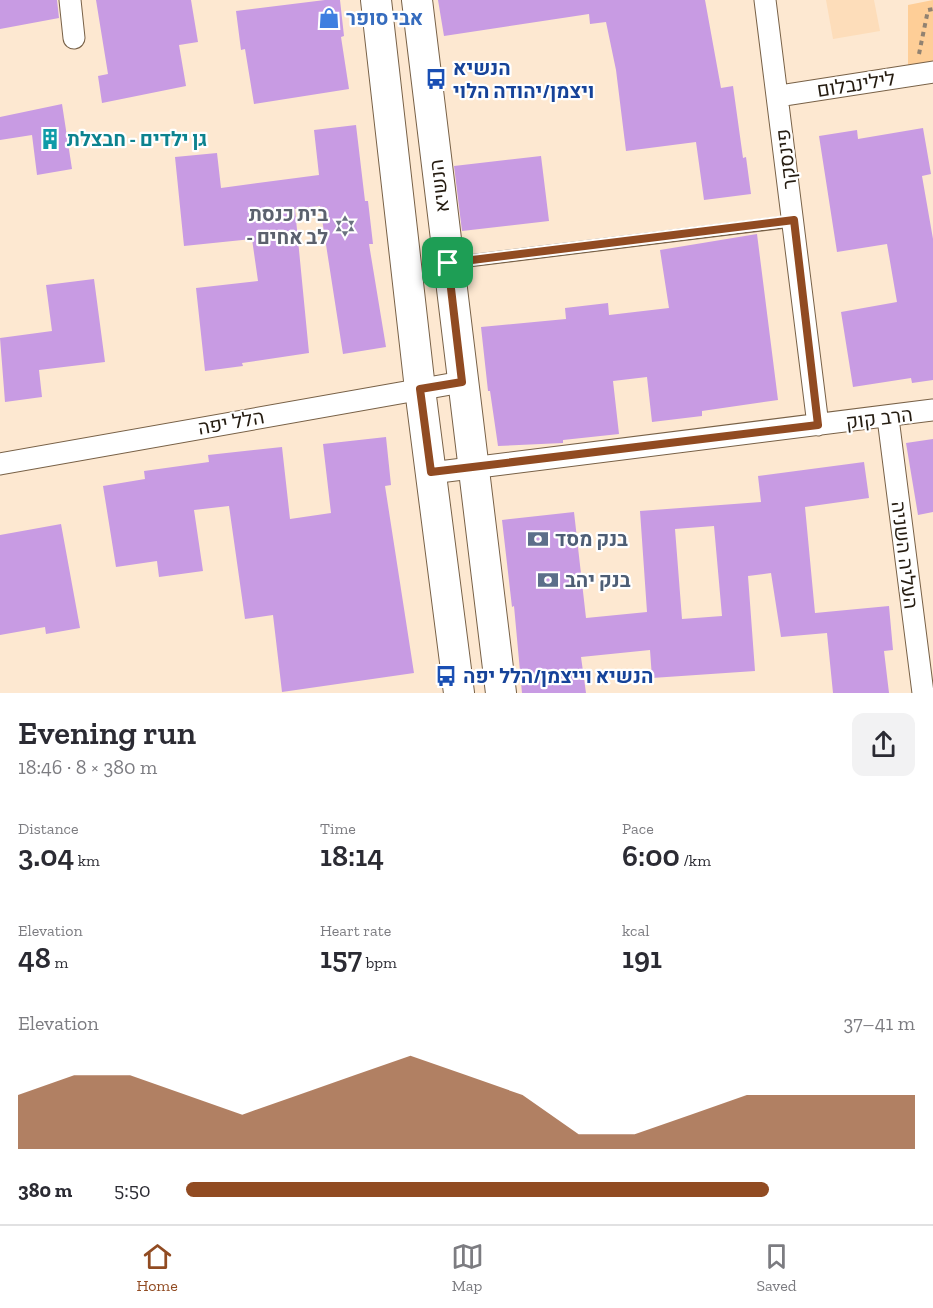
<!DOCTYPE html>
<meta charset="utf-8">
<style>
:root{--surface:#fff;--page:#f2f2f3;--text:#2b2b33;--muted:#7c7c81;--line:#e1e1e2;--accent:#914b22}
body{margin:0;font-family:"Zilla Slab",Heebo,serif;background:var(--page);color:var(--text);height:100vh;display:flex;flex-direction:column;font-size:22px;white-space:nowrap}
*{box-sizing:border-box;margin:0}
p{font-size:20px;color:var(--muted)}
.icon{flex:none;width:33px;height:33px;fill:none;stroke:currentColor;stroke-width:2;stroke-linecap:round;stroke-linejoin:round}
.map{position:relative;height:693px;overflow:hidden}
.panel{display:flex;flex-direction:column;background:var(--surface);flex:1}
.panel>*{flex:none}
.pin{position:absolute;display:grid;place-items:center;width:51px;height:51px;color:#fff;margin:-26px;border-radius:12px;box-shadow:0 3px 9px #0006}
.round{display:grid;place-items:center;flex:none;width:63px;height:63px;border-radius:12px;background:var(--page)}
.summary{display:flex;align-items:center;justify-content:space-between;height:102px;padding:0 18px}
h1{font-size:33px;font-weight:600;line-height:45px}
.stats{display:grid;grid-template-columns:repeat(3,1fr);gap:9px;height:102px;padding:6px 18px}
.stats div{display:grid;align-content:center}
.stats b{font-size:30px;font-weight:600}
.stats small{font-size:16px;font-weight:400}
.stats p{font-size:16px}
.chart{height:168px;padding:12px 18px}
.chart p{display:flex;justify-content:space-between}
.chart svg{width:100%;height:108px;margin-top:6px;fill:var(--accent);opacity:.7}
ul{padding:0 18px;list-style:none;font-size:20px}
li{display:grid;grid-template-columns:96px 72px 1fr;align-items:center;height:45px}
li i{height:15px;border-radius:8px;background:var(--accent)}
.menu{display:flex;justify-content:space-around;align-items:center;height:84px;border-top:2px solid var(--line);background:var(--surface);font-size:16px;color:var(--muted)}
.menu a{display:grid;justify-items:center;gap:3px}
.menu .active{color:var(--accent)}
.map>svg:first-child{display:block}
.built{fill:#fdddba}
.green{fill:#fece97}
.building{fill:#c89be3;fill-rule:evenodd}
.lines{fill:none;stroke-linecap:round;stroke-linejoin:round}
.lane-casing{stroke:#786147;stroke-width:13}
.street-casing{stroke:#786147;stroke-width:23}
.secondary-casing{stroke:#786147;stroke-width:32}
.path{stroke:#918271;stroke-width:4;stroke-dasharray:4.5 4.5;stroke-linecap:butt}
.lane{stroke:#fff;stroke-width:10}
.street{stroke:#fff;stroke-width:21}
.secondary{stroke:#fff;stroke-width:30}
.route-casing{stroke:#fff;stroke-width:12}
.route{stroke:#914b22;stroke-width:8}
.labels{text-anchor:middle;dominant-baseline:central;stroke-width:4.5;stroke-linejoin:round;paint-order:stroke}
.shop-label{font-size:20px;font-weight:bold;fill:#366cbe;stroke:#fff;text-anchor:start}
.transit-label{font-size:20px;font-weight:bold;fill:#164399;stroke:#fff;text-anchor:start}
.street-label{font-size:20px;fill:#251c11;stroke:#fff}
.culture-label{font-size:20px;font-weight:bold;fill:#0d838f;stroke:#fff;text-anchor:start}
.worship-label{font-size:20px;font-weight:bold;fill:#5b616d;stroke:#fff;text-anchor:end}
.service-label{font-size:20px;font-weight:bold;fill:#4e5e75;stroke:#fff;text-anchor:start}
</style>
<div class="map">
<svg width="933" height="693" viewBox="0 0 933 693">
<rect width="100%" height="100%" fill="#fde8d1"/>
<path class="built" d="M826 0H874L880 31 833 39Z"/>
<path class="green" d="M933 0V64L908 68V5Z"/>
<path class="building" d="M0 0H57L59 18 0 29Z
M96 0H191L198 42 179 45 186 86 102 103 98 76 108 74Z
M325 0H340L344 36 341 37 349 89 254 104 245 49 241 50 236 11Z
M438 0H705L721 88 733 86 743 158 746 157 751 194 704 200 696 142 626 151 616 70 606 22 590 24 589 14 444 36Z
M62 104 72 169 37 175 32 135 0 140V117Z
M356 125 365 201H368L373 244H369L386 347 343 354 320 206 295 209 309 353 242 363 243 366 205 371 196 288 258 281 252 239 184 246 175 157 217 153 221 188 319 175 314 130Z
M923 128 931 174 922 176 933 239V380L912 383 911 378 853 387 841 312 897 302 887 244 837 252 819 136 857 130 858 139Z
M541 156 549 221 462 231 454 166Z
M757 234 778 400 702 411V416L652 422 647 377 613 381 619 434 563 440V443L498 446 490 391H488L481 327 566 319 565 308 608 303 609 315 669 308 660 250Z
M94 279 105 362 39 370 42 397 5 402 0 338 52 331 46 285Z
M386 437 391 485 385 486 414 673 282 692 273 615 245 619 229 506 194 510 203 571 159 577 157 561 116 567 103 486 145 479 144 471 209 462 208 455 282 447 290 519 331 513 323 444Z
M933 439V512L918 515 906 443Z
M864 462 869 498 805 507 815 613 889 606 893 650 884 651 889 693H833L827 633 781 637 771 573 748 576 755 671 652 678 650 650 581 657 586 693H522L514 606 512 607 502 520 574 512 586 618 647 612 640 511 761 502 758 476ZM714 526 722 616 682 619 675 529Z
M61 524 80 628 46 634 45 627 0 635V535Z"/>
<g class="lines">
<defs>
<path id="lane" d="M452 263 794 221"/>
<path id="street" d="M70 0 74 38
M765 0 818 425
M779 96 933 72
M888 418 923 693
M0 464 462 382
M431 473 933 410"/>
<path id="secondary" d="M376 0 420 389 459 693
M417 0 501 693"/>
</defs>
<use href="#lane" class="lane-casing"/>
<use href="#street" class="street-casing"/>
<use href="#secondary" class="secondary-casing"/>
<path class="path" d="M919 54 928 10 933 9"/>
<use href="#lane" class="lane"/>
<use href="#street" class="street"/>
<use href="#secondary" class="secondary"/>
</g>
<g class="lines">
<defs>
<path id="route" d="M794 220 818 425 431 472 420 389 462 382 448 263Z"/>
</defs>
<use href="#route" class="route-casing"/>
<use href="#route" class="route"/>
</g>
<defs>
<symbol id="shop-bare" viewBox="-9 -9 18 18"><path d="M-5-2.5h2.3a2.7 3.5 0 0 1 5.4 0H5L5.5 6h-11ZM-1.5-2.5h3a1.5 2.3 0 0 0-3 0Z" fill="#3f7fe0" stroke="#fff" stroke-width="2.5" paint-order="stroke"/></symbol>
<symbol id="bus-bare" viewBox="-9 -9 18 18"><path d="M-5-6H5V4H4V6H2V4H-2V6H-4V4H-5ZM-3.5-4V0h7V-4ZM-3.5 1.2v1.5H-2V1.2ZM2 1.2v1.5H3.5V1.2Z" fill="#1a4fb4" stroke="#fff" stroke-width="2.5" paint-order="stroke"/></symbol>
<symbol id="building-bare" viewBox="-9 -9 18 18"><path d="M-4-6H4V6H1V3H-1V6H-4ZM-2.5-4.3h1.7v1.8h-1.7ZM.8-4.3h1.7v1.8H.8ZM-2.5-1h1.7V.8h-1.7ZM.8-1h1.7V.8H.8Z" fill="#0f9aa8" stroke="#fff" stroke-width="2.5" paint-order="stroke"/></symbol>
<symbol id="synagogue-bare" viewBox="-9 -9 18 18"><path d="M0-6.5L5.6 3.2H-5.6ZM0 6.5L5.6-3.2H-5.6Z" fill="#6b7280" stroke="#fff" stroke-width="2.5" paint-order="stroke"/></symbol>
<symbol id="bank-bare" viewBox="-9 -9 18 18"><path d="M-6-4H6V4H-6ZM0-2.3a2.3 2.3 0 1 0 0 4.6a2.3 2.3 0 1 0 0-4.6Z" fill="#5c6f8a" stroke="#fff" stroke-width="2.5" paint-order="stroke"/></symbol>
</defs>
<g fill-rule="evenodd">
<use href="#shop-bare" x="314" y="3" width="30" height="30"/>
<use href="#bus-bare" x="421" y="64" width="30" height="30"/>
<use href="#building-bare" x="35" y="124" width="30" height="30"/>
<use href="#synagogue-bare" x="330" y="211" width="30" height="30"/>
<use href="#bank-bare" x="523" y="524" width="30" height="30"/>
<use href="#bank-bare" x="533" y="565" width="30" height="30"/>
<use href="#bus-bare" x="431" y="661" width="30" height="30"/>
</g>
<g class="labels">
<g class="shop-label">
<text x="346" y="18">אבי סופר</text>
</g>
<g class="transit-label">
<text x="453" y="68">הנשיא<tspan x="453" dy="23">ויצמן/יהודה הלוי</tspan></text>
<text x="463" y="676">הנשיא וייצמן/הלל יפה</text>
</g>
<g class="street-label">
<text transform="translate(856 84) rotate(-9)">לילינבלום</text>
<text transform="translate(786 159) rotate(-97)">פינסקר</text>
<text transform="translate(439 186) rotate(-97)">הנשיא</text>
<text transform="translate(879 418) rotate(-7)">הרב קוק</text>
<text transform="translate(231 422) rotate(-10)">הלל יפה</text>
<text transform="translate(905 555) rotate(83)">העליה השניה</text>
</g>
<g class="culture-label">
<text x="67" y="139">גן ילדים - חבצלת</text>
</g>
<g class="worship-label">
<text x="328" y="214">בית כנסת<tspan x="328" dy="23">- לב אחים</tspan></text>
</g>
<g class="service-label">
<text x="555" y="539">בנק מסד</text>
<text x="565" y="580">בנק יהב</text>
</g>
</g>
</svg>
<div class="pin" style="left:448px;top:263px;background:#1e9e55"><svg class="icon" aria-label="arrive" viewBox="0 0 24 24"><path d="M6 21V4h12l-3 4 3 4H6"/></svg></div>
</div>
<section class="panel">
<div class="summary"><div><h1>Evening run</h1><p>18:46 · 8 × 380 m</p></div><a class="round"><svg class="icon" aria-label="share" viewBox="0 0 24 24"><path d="M12 15V3M7 8l5-5 5 5M5 13v7h14v-7"/></svg></a></div>
<div class="stats">
<div><p>Distance</p><b>3.04<small> km</small></b></div>
<div><p>Time</p><b>18:14</b></div>
<div><p>Pace</p><b>6:00<small> /km</small></b></div>
</div>
<div class="stats">
<div><p>Elevation</p><b>48<small> m</small></b></div>
<div><p>Heart rate</p><b>157<small> bpm</small></b></div>
<div><p>kcal</p><b>191</b></div>
</div>
<div class="chart"><p><span>Elevation</span>37–41 m</p>
<svg viewBox="0 0 160 44" preserveAspectRatio="none"><path d="M0 44V22L10 14L20 14L30 22L40 30L50 22L60 14L70 6L80 14L90 22L100 38L110 38L120 30L130 22L140 22L150 22L160 22V44z"/></svg>
</div>
<ul>
<li><b>380 m</b>5:50<i style="width:80%"></i></li>
</ul>
</section>
<nav class="menu">
<a class="active"><svg class="icon" aria-label="home" viewBox="0 0 24 24"><path d="M3 11l9-7 9 7M6 9v11h12V9"/></svg>Home</a>
<a><svg class="icon" aria-label="map" viewBox="0 0 24 24"><path d="M3 6l6-2 6 2 6-2v14l-6 2-6-2-6 2zM9 4v14M15 6v14"/></svg>Map</a>
<a><svg class="icon" aria-label="saved" viewBox="0 0 24 24"><path d="M7 4h10v16l-5-4-5 4z"/></svg>Saved</a>
</nav>
